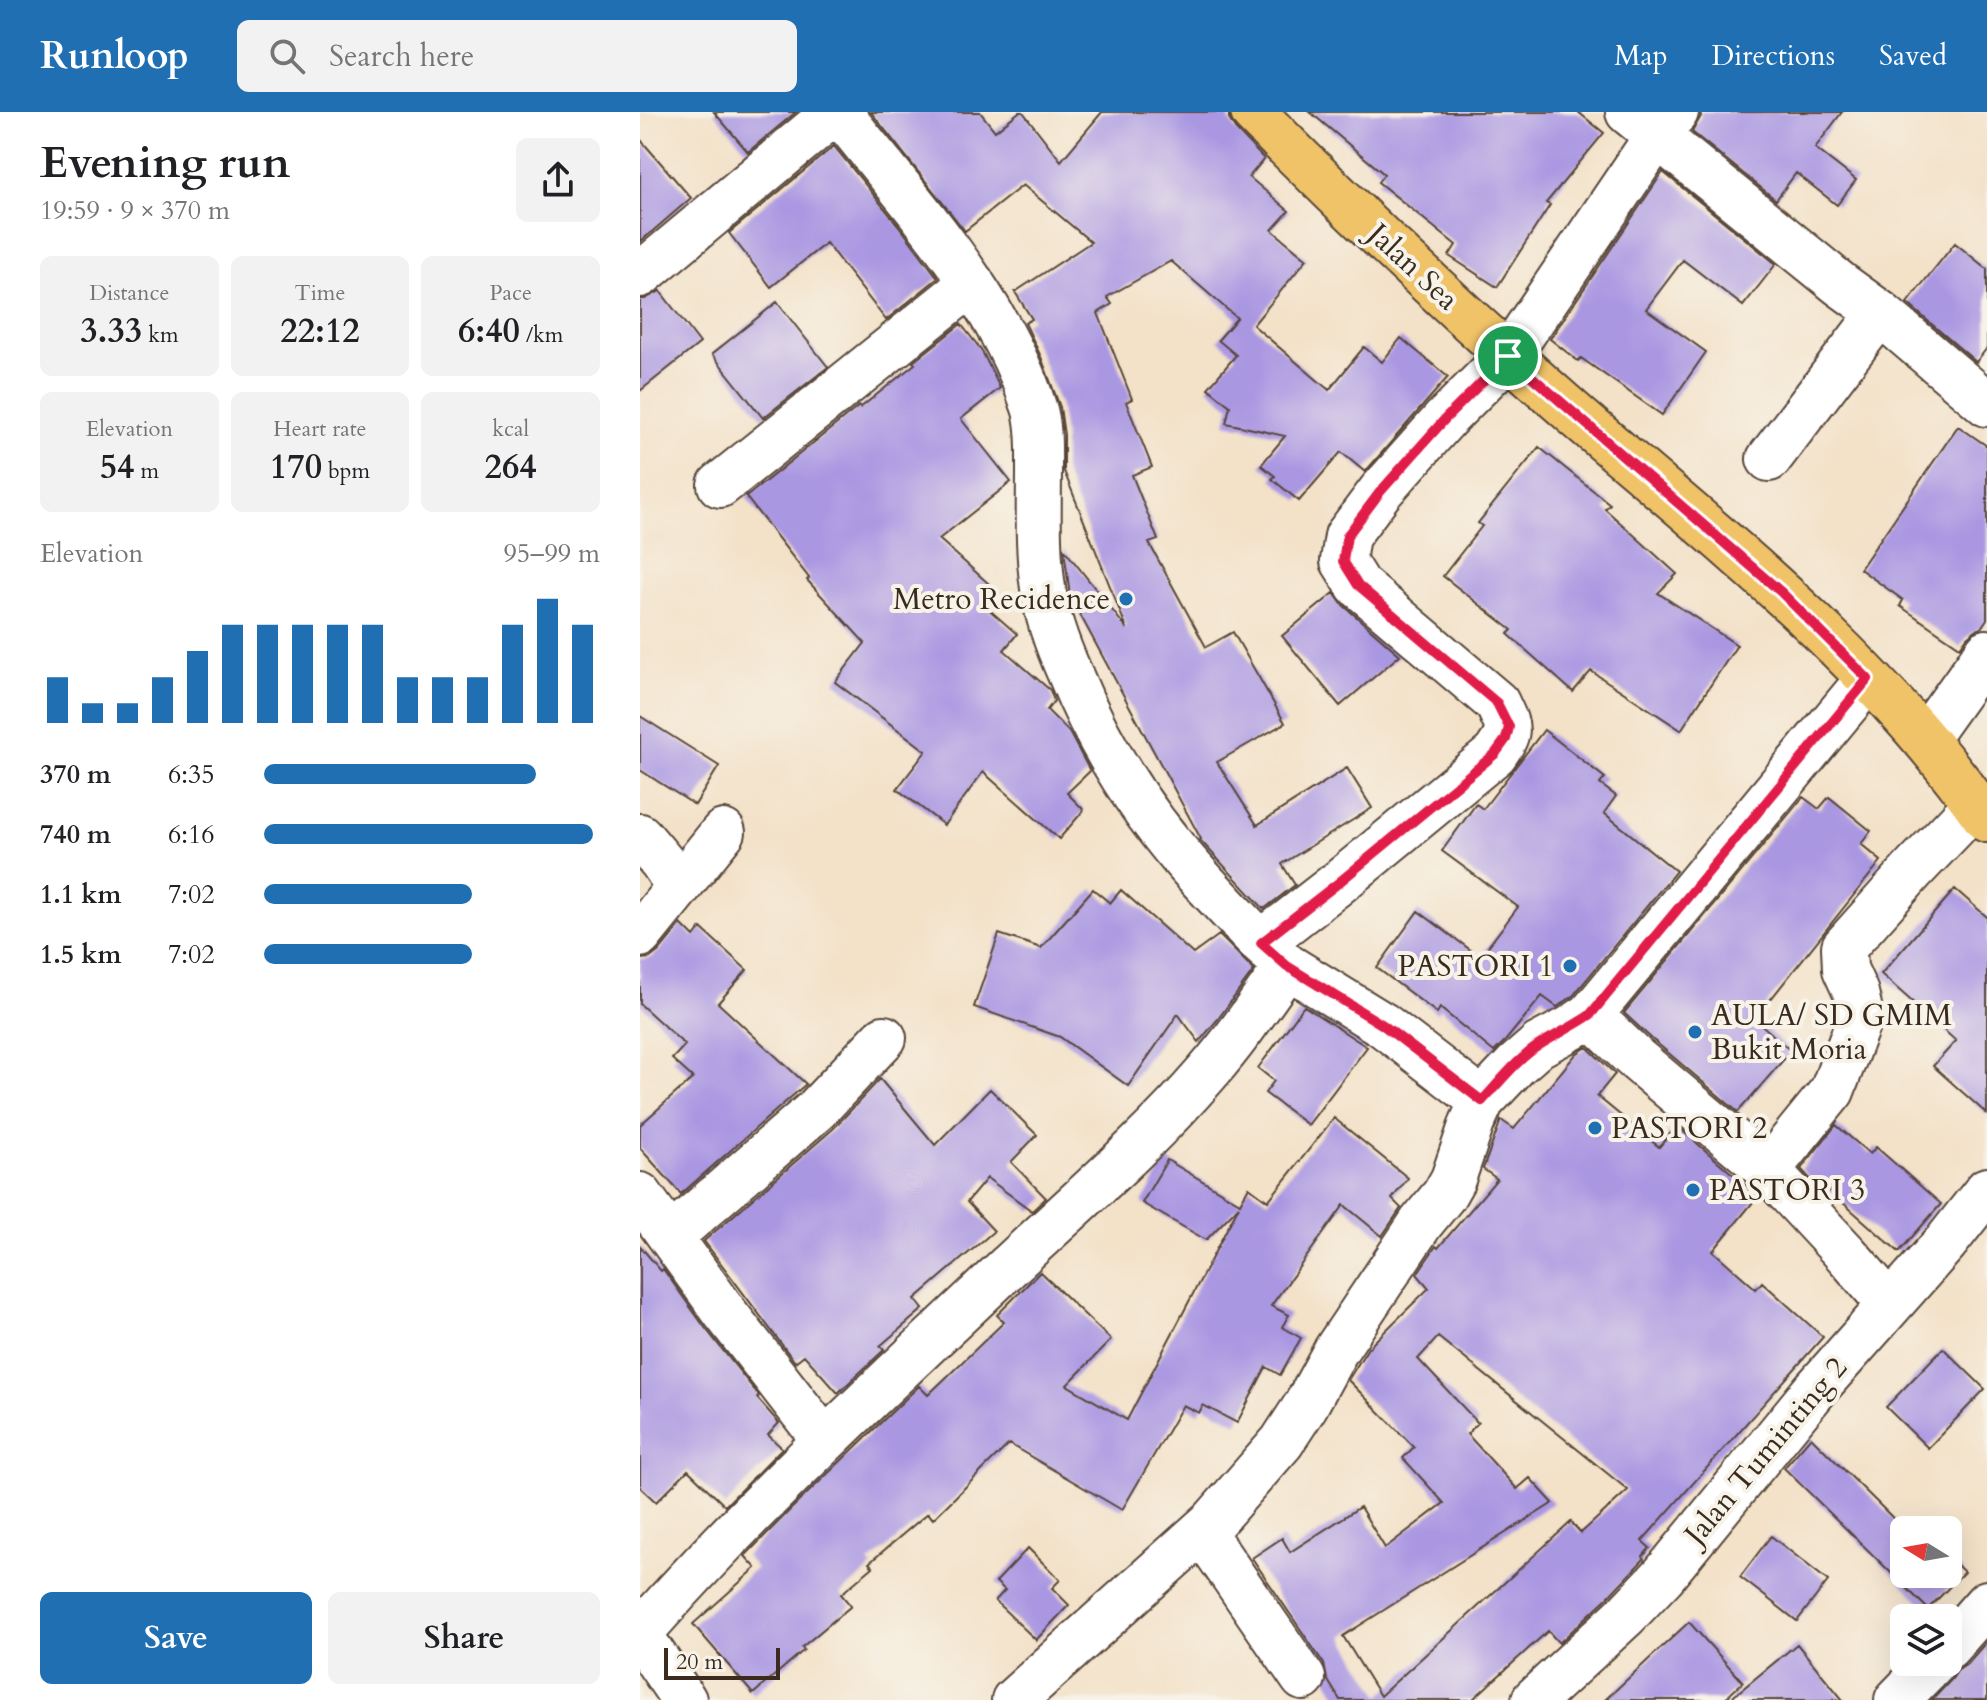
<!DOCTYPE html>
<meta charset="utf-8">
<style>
:root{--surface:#fff;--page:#f2f2f2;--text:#202124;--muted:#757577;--accent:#1f6fb2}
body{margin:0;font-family:Cardo,serif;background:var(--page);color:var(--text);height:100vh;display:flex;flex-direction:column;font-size:30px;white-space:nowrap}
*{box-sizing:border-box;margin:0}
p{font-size:26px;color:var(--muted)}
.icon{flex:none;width:44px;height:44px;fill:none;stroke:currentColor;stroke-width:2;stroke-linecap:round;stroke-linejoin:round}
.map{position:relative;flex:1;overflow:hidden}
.side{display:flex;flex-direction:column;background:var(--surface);width:640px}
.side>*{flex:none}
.needle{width:52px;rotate:281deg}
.tools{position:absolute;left:1250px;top:1404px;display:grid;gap:16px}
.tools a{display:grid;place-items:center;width:72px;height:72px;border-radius:12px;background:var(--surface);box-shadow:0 8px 32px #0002;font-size:40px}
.scale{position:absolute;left:24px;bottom:20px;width:116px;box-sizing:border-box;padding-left:8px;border:4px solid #3b2a1e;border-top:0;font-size:22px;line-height:28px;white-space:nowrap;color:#3b2a1e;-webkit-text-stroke:6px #f7f3e8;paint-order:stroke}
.pin{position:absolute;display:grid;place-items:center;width:68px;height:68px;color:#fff;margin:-34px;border:4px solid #fff;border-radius:50%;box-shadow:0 2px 8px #0007}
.round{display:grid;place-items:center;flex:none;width:84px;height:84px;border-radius:12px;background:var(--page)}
.headline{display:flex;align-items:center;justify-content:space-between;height:136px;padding:0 40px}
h1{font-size:44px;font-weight:800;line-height:60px}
.metrics{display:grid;grid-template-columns:repeat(3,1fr);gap:12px;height:136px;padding:8px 40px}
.metrics div{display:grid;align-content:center;border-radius:12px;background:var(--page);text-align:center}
.metrics b{font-size:34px;font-weight:800}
.metrics small{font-size:22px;font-weight:400}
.metrics p{font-size:22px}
.chart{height:224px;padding:16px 40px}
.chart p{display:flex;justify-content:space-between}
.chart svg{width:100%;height:144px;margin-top:8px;stroke:var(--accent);stroke-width:6}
.button{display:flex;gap:16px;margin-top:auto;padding:16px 40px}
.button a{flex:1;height:92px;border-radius:12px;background:var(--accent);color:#fff;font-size:32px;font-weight:800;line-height:92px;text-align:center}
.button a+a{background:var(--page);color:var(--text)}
ul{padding:0 40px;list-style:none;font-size:26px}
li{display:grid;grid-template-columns:128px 96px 1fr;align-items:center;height:60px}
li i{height:20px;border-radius:10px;background:var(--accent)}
header{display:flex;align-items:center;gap:48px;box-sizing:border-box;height:112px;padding:0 40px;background:var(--accent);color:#fff}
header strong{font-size:38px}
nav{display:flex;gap:44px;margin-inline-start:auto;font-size:28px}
.search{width:560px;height:72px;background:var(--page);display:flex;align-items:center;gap:20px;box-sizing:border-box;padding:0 28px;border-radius:12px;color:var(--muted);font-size:30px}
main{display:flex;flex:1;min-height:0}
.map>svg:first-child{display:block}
.building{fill:#aa97e2;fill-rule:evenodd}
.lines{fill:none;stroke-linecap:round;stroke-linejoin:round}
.minor-casing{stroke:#574538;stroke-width:48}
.major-casing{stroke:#574538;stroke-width:48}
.minor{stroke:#fff;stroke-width:44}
.major{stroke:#f0c369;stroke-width:44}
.route-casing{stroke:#fff;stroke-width:16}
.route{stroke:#e11d48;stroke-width:10}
.poi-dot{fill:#1f6fb2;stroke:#f7f3e8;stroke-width:3}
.labels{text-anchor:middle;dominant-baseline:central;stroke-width:8;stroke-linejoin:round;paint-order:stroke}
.street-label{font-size:30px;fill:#3b2a1e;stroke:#f7f3e8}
.poi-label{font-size:30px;fill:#3b2a1e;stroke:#f7f3e8;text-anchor:start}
</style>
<header>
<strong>Runloop</strong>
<div class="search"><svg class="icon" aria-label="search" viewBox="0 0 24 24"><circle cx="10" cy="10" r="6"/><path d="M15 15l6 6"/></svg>Search here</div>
<nav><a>Map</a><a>Directions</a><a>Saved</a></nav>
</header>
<main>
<section class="side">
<div class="headline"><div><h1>Evening run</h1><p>19:59 · 9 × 370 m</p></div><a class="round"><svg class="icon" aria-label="share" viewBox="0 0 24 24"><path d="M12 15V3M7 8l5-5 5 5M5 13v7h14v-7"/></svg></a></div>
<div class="metrics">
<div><p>Distance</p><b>3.33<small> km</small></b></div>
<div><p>Time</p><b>22:12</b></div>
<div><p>Pace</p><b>6:40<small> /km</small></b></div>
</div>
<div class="metrics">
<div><p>Elevation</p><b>54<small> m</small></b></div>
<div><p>Heart rate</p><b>170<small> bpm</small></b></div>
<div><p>kcal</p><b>264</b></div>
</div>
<div class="chart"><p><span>Elevation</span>95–99 m</p>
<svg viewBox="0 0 160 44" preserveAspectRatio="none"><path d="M5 44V30M15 44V38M25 44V38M35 44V30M45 44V22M55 44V14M65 44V14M75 44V14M85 44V14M95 44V14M105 44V30M115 44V30M125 44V30M135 44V14M145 44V6M155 44V14"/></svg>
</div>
<ul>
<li><b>370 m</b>6:35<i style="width:81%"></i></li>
<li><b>740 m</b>6:16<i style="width:98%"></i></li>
<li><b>1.1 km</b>7:02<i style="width:62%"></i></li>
<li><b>1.5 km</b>7:02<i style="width:62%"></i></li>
</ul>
<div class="button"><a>Save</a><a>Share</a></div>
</section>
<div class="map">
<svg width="1347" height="1588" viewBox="0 0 1347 1588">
<rect width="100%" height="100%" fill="#f7f3e8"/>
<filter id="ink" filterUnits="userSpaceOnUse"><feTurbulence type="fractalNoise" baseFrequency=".0125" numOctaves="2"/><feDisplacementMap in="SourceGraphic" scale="16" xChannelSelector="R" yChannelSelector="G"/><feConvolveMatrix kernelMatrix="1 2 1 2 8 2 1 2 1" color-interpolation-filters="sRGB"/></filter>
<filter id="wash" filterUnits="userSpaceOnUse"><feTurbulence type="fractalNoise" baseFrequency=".006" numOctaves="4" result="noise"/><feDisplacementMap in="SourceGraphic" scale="32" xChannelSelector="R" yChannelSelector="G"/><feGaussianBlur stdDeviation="1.8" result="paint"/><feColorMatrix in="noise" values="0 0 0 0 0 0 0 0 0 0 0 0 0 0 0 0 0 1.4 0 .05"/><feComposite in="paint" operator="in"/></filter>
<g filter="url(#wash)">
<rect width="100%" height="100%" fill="#f3e1c8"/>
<g id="blocks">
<path class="building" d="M74 0H156L108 40Z
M231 0H340L355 19 379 0H383L421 49 462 0H589V7L595 17 624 47 609 65 649 99 632 118 667 147 613 213 689 278 724 235 742 250 761 226 808 265 725 360 701 340 659 389 632 367 635 364 621 353 645 324 586 311 590 294 568 276 596 243 578 228 597 206 531 149 467 185 472 192 458 201 492 287 486 290 512 355 492 363 518 428 509 431 566 535 593 520 645 611 577 650 617 713 707 656 732 696 642 752 655 773 624 797 560 728 561 727 430 484 424 437 487 517 424 359V323L420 295 401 245 385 211 392 207 375 180 451 130 383 73 325 119Z
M670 0H938L964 21 906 91 910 93 857 175 809 144 816 133 738 70 744 62Z
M1060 0H1202L1175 36 1216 68 1197 93 1156 61 1136 88 1052 20 1061 4Z
M0 27 51 86 0 130Z
M194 34 263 119 298 166 246 208 186 131 131 175 89 121Z
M1023 60 1136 152 1103 194 1043 148 1006 197 1066 240 1022 303 941 246 938 249 910 227Z
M1315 131 1347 157V236L1336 250 1267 191Z
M20 179 60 231 0 279V187H5Z
M137 190 188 255 123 306 72 242Z
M321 212 342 239 360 276 321 307 371 370 299 427 359 481 345 494 377 522 364 538 410 578 414 589 407 598 429 620 450 659 427 681 444 698 419 727 343 660 304 713 257 677 286 639 195 570 225 531 167 468 169 466 106 385 219 294 220 296 275 252 273 250Z
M1318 314 1347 334V507L1341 516 1336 518 1327 525 1320 535 1260 494 1263 488 1220 457Z
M899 335 970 392 965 397 1037 462 1018 481 1097 533 1041 618 951 559 933 580 868 522 872 518 803 464 842 414 838 411Z
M694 481 702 492 760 543 700 594 642 524Z
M0 604 79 654 55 693 0 658Z
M904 618 965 666 960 672 976 684 964 701 1036 759 933 884 917 895 902 884 866 928 854 940 800 896 797 901 737 856 778 799 840 845 878 795 802 739 836 692 843 697Z
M1163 685 1179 697 1189 685 1231 719 1221 732 1241 749 1115 907 1151 939 1098 1000 1012 927 984 901Z
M453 777 470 791 481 778 553 842 579 823 614 858 578 907 559 930 538 902 488 974 420 925 334 895 359 822 401 836Z
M1315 777 1347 805V1002L1293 954 1316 929 1241 862Z
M41 812 54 825 61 816 107 858 78 891 166 972 41 1082 0 1036V1013L53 966 32 947 45 933 0 892V847L10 846 19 839Z
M664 894 727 935 668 1013 625 981 634 969 618 956Z
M947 935 975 962 957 984 1019 1035 1037 1014 1118 1084 1073 1139 1116 1177 1122 1170 1183 1225 1002 1429 1010 1436 1003 1444 1004 1447 968 1485 919 1531 908 1519 832 1588H700L687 1567 684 1552 612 1446 642 1426 650 1440 720 1395 745 1436 804 1391 763 1346 774 1335 708 1268 728 1236 789 1176 777 1162 796 1134 798 1136 857 1067 843 1057 861 1008 874 1017 936 942ZM798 1225 988 1378 941 1421 931 1410 740 1584 703 1524 913 1391 890 1366 877 1377 827 1322 838 1311 778 1247Z
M240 967 295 1033 350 977 397 1023 371 1050 406 1086 392 1099 347 1066 327 1090 354 1119 275 1187 283 1197 240 1234 244 1238 198 1281 164 1243 155 1250 64 1129 194 1016Z
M694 1006 768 1066 752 1087 761 1096 742 1124 704 1093 631 1194 649 1203 642 1215 661 1226 640 1263 626 1255 597 1311 563 1293 559 1301 543 1293 482 1398 369 1332 293 1407 288 1401 229 1451 233 1455 201 1482 211 1494 162 1535 164 1538 113 1582 53 1512 116 1456 105 1444 151 1397 279 1274 288 1283 364 1210 357 1203 400 1160 471 1228 427 1273 487 1308 599 1094 566 1128 502 1091 527 1048 600 1091 609 1075 628 1089Z
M1196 1013 1230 1042 1236 1035 1301 1092 1259 1140 1176 1067 1173 1070 1161 1057Z
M0 1134 21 1159 23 1157 66 1217 119 1284 117 1286 139 1311 128 1323 142 1336 85 1394 48 1358 16 1390 0 1375Z
M1303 1236 1345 1277 1288 1336 1246 1295Z
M1171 1325 1265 1418 1264 1462H1308V1444L1324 1460 1288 1497 1144 1356Z
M1131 1424 1188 1469 1157 1509 1100 1465Z
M388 1436 420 1468 412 1476 429 1493 396 1528 355 1489 365 1478 356 1470Z
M1049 1510 1103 1570 1084 1588H965Z
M1347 1529V1588H1292L1312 1567 1317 1559 1327 1552Z
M1157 1532 1203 1588H1089Z"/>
</g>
</g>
<g filter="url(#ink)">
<use href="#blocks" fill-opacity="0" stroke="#574538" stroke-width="2"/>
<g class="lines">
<defs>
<path id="minor" d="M199 0C271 92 357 182 394 295 400 313 399 336 399 355 399 395 397 436 403 476 407 506 418 535 430 562 460 636 505 706 559 765 579 787 600 809 621 831
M988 0 1200 172 1240 201 1347 292
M0 163 195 0
M1129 347 1240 201
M80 373 332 171
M1285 627 1347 540
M0 724 22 750 38 774
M0 823 83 720
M647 854 743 913 842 989
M950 903 995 946 1128 1058 1207 1143 1250 1193
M1128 1058 1192 979 1221 903 1216 881 1205 857 1204 835 1272 759 1336 692
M0 1083 86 1202 185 1329
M31 1124 177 997 244 926
M562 1419 663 1566
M0 1521C114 1391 243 1274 368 1155 435 1092 507 1031 567 961 596 928 621 891 647 854L621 831 697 772 855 642C872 618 869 617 857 591L718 473 703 449 707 424 740 380 805 307 868 244 1017 24 1036 0
M0 1523 44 1588
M1308 1535 1347 1491
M374 1588 574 1408 642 1330 666 1293 696 1238 781 1111 804 1083 813 1067 832 1011 842 989 876 953 899 933 931 916 950 903 1228 567
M894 1588 986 1503 1023 1464 1174 1279 1306 1130 1347 1078
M1257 1588 1294 1550"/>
<path id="major" d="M613 0C718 106 827 208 939 306 1083 430 1237 551 1347 708"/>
</defs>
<use href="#minor" class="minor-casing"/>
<use href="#major" class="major-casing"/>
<use href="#minor" class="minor"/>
<use href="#major" class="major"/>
</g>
</g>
<g class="lines" filter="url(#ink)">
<defs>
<path id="route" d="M868 244 1141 480 1228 567 950 903C934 914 917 922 901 932 878 946 860 970 842 989L743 913 647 854 621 831 697 772 855 642 866 627 869 615 857 591 718 473 703 449 707 424 740 380 805 307Z"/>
</defs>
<use href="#route" class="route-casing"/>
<use href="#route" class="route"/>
</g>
<g class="poi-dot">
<circle cx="486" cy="487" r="8"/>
<circle cx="930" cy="854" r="8"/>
<circle cx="1055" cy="920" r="8"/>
<circle cx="955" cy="1016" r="8"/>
<circle cx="1053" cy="1078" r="8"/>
</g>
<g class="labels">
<g class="street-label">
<text transform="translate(773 155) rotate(43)">Jalan Sea</text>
<text transform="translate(1126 1339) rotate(-50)">Jalan Tuminting 2</text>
</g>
<g class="poi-label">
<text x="470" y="487" text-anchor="end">Metro Recidence</text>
<text x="914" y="854" text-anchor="end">PASTORI 1</text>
<text x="1071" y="903">AULA/ SD GMIM<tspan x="1071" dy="34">Bukit Moria</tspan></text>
<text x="971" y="1016">PASTORI 2</text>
<text x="1069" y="1078">PASTORI 3</text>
</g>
</g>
</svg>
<div class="tools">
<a><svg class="needle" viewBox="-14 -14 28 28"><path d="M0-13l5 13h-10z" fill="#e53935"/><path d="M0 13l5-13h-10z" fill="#757577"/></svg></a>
<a><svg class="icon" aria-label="layers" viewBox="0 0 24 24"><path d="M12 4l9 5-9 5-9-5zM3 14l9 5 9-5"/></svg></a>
</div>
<div class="scale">20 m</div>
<div class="pin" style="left:868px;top:244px;background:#1e9e55"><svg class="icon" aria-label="arrive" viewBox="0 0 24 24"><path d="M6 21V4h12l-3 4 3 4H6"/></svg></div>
</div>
</main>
